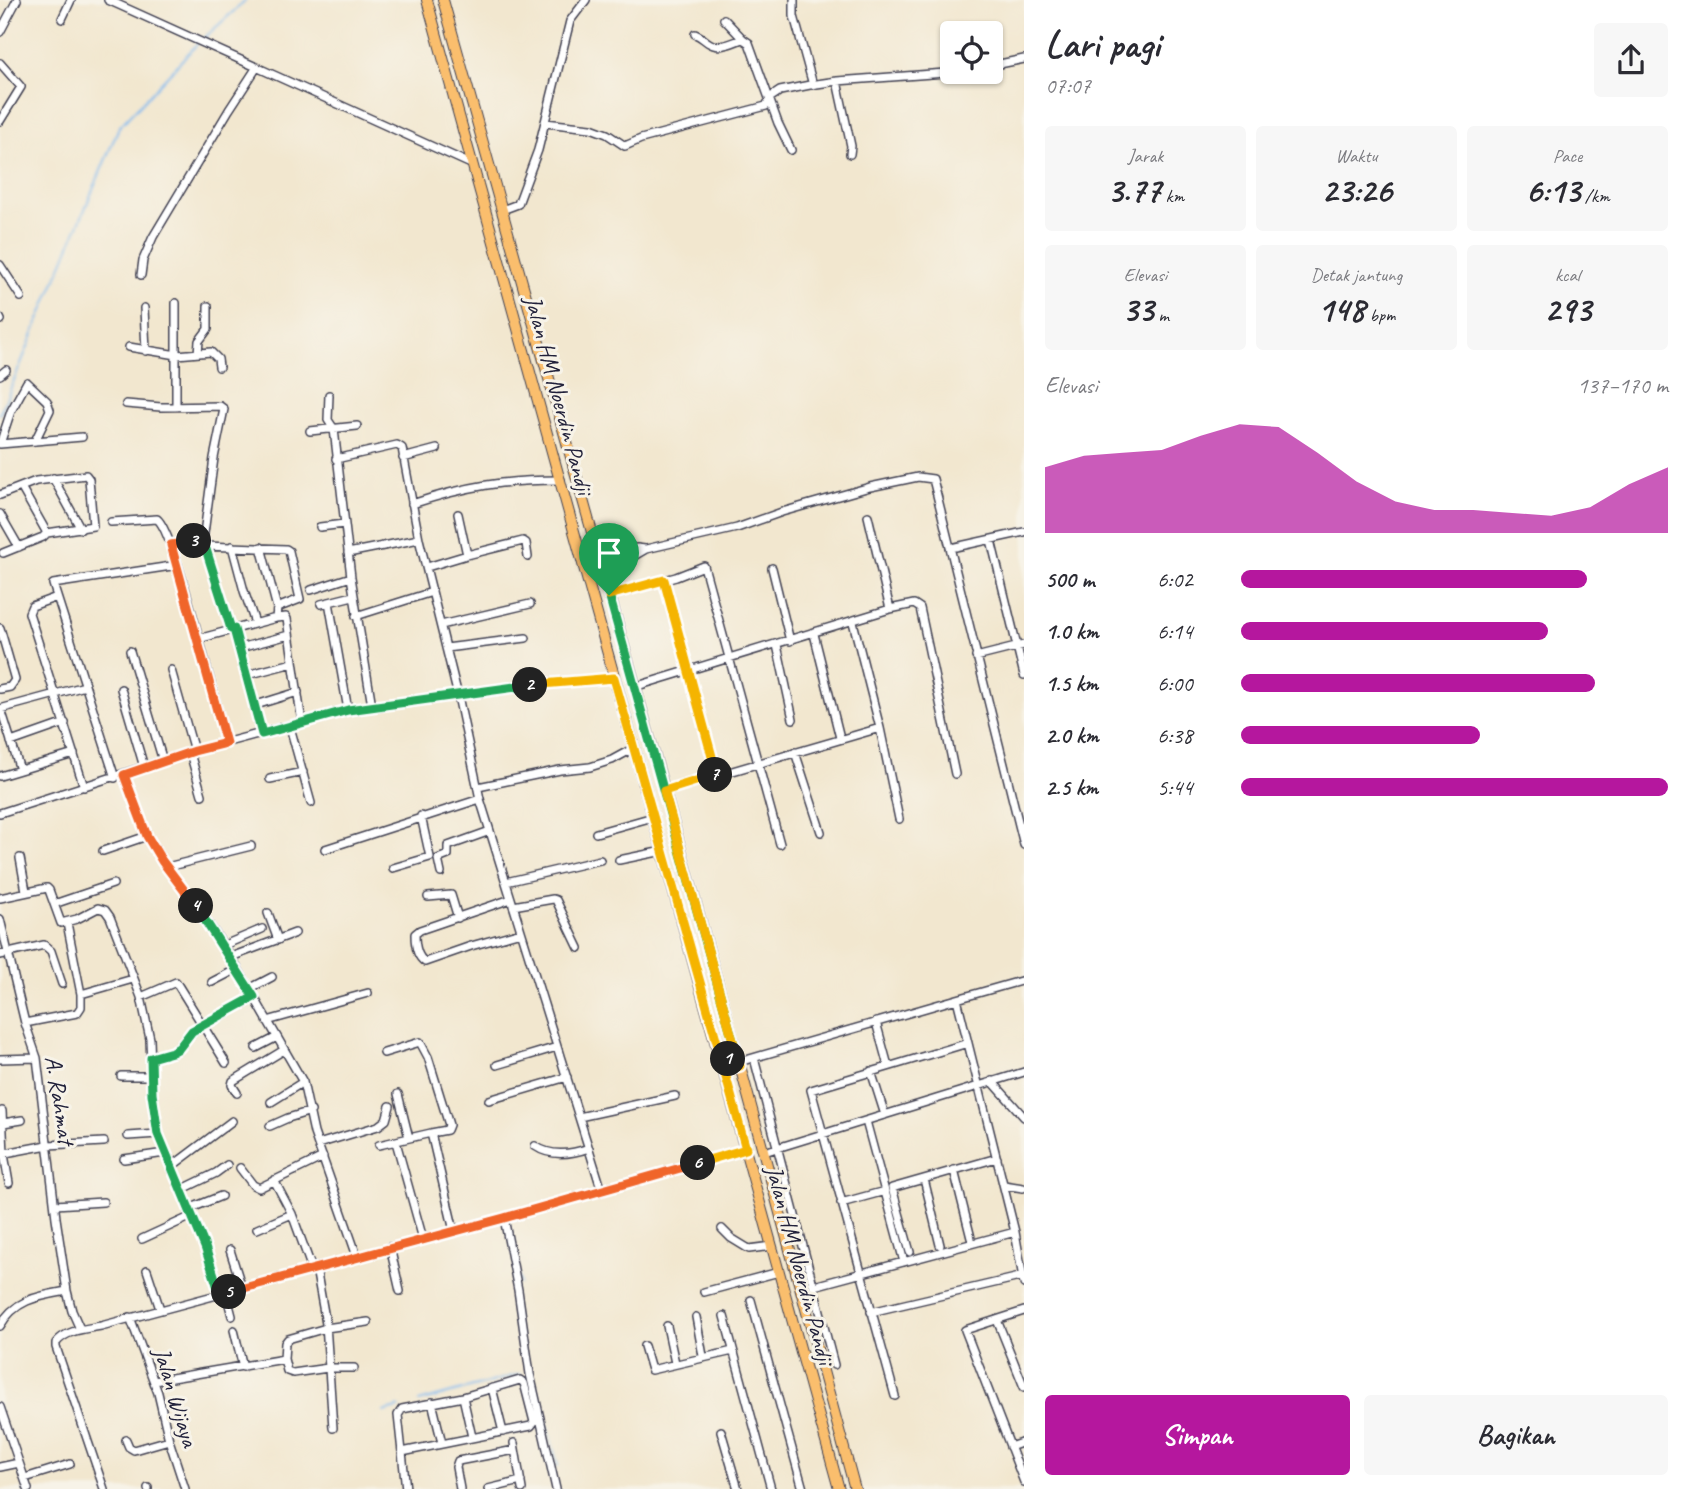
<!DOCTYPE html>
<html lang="id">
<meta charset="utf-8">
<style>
:root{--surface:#fff;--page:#f7f7f7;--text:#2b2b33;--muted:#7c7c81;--accent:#b5179e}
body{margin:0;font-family:Caveat,sans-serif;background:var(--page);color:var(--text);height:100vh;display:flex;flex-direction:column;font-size:26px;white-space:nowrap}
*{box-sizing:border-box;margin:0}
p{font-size:23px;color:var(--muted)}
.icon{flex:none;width:38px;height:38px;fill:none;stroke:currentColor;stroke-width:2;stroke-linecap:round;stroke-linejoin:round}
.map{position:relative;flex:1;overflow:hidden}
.drawer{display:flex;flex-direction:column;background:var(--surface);width:665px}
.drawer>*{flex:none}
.tools{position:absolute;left:940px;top:21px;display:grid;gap:14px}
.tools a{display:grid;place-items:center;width:63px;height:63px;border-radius:7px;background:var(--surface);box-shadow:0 2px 5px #0004;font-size:35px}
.pin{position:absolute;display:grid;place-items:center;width:60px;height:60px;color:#fff;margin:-72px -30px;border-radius:50% 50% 50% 0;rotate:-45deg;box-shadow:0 0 7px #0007}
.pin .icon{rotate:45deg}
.km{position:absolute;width:35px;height:35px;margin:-18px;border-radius:50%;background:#222;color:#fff;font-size:19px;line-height:35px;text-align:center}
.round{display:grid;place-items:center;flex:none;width:74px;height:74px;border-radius:7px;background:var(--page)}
.head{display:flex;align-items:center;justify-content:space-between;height:119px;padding:0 21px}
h1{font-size:38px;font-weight:700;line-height:52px}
.figures{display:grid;grid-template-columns:repeat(3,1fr);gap:10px;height:119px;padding:7px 21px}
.figures div{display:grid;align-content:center;border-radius:7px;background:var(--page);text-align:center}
.figures b{font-size:35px;font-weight:700}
.figures small{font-size:19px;font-weight:400}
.figures p{font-size:19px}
.chart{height:196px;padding:14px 21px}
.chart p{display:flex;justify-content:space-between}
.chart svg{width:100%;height:126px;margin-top:7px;fill:var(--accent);opacity:.7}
.button{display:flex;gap:14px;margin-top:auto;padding:14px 21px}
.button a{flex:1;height:80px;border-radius:7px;background:var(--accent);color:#fff;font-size:28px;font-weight:700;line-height:80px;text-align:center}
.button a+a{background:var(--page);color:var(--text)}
ul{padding:0 21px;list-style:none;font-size:23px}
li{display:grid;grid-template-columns:112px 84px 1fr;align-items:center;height:52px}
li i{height:18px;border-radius:9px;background:var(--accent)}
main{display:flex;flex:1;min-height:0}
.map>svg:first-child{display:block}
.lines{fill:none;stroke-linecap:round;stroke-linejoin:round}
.stream{stroke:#7cb8ee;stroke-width:2}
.minor-casing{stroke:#414051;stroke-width:10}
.major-casing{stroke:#414051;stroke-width:12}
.minor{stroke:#fff;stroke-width:7}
.major{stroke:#fabe6d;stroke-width:10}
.split-1-casing{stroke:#fff;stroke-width:14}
.split-2-casing{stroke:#fff;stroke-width:14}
.split-3-casing{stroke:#fff;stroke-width:14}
.split-4-casing{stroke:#fff;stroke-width:14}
.split-5-casing{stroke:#fff;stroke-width:14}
.split-6-casing{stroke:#fff;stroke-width:14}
.split-7-casing{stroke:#fff;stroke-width:14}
.split-8-casing{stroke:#fff;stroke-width:14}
.split-1{stroke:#22a559;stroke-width:9}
.split-2{stroke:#f5b400;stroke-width:9}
.split-3{stroke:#22a559;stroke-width:9}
.split-4{stroke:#f0652b;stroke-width:9}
.split-5{stroke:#22a559;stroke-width:9}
.split-6{stroke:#f0652b;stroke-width:9}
.split-7{stroke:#f5b400;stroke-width:9}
.split-8{stroke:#f5b400;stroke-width:9}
.labels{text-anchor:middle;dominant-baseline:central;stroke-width:6;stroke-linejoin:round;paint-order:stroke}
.street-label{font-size:24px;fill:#22223b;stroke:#f7f3e8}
</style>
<main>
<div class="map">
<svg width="1024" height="1489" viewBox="0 0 1024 1489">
<rect width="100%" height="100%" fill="#f7f3e8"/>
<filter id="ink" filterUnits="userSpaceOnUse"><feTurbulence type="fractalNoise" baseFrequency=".0143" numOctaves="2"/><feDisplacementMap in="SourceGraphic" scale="14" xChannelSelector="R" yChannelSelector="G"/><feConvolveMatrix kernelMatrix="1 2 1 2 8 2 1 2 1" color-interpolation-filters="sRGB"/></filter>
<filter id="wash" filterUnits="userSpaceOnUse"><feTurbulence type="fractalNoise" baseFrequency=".00686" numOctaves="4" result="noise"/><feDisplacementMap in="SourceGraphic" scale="28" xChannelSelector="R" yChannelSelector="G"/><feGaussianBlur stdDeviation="1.57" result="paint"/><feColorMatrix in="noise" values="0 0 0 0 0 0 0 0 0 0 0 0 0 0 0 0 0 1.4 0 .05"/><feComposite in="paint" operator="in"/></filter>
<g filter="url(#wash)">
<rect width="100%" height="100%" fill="#f2e7cf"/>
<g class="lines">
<path class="stream" d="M202 40 246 0
M0 414 119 127 198 43
M508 1222 520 1284
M536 1386 558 1466
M419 1402 520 1374
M384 1412 400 1407"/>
</g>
</g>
<g filter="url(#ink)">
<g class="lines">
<defs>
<path id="minor" d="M108 0 473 165
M794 0V16L813 85
M62 19 71 0
M724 19 743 39
M0 32 17 0
M695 34C701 36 704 40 709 43 719 50 733 42 743 39L749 43 778 123 791 150
M0 63 21 87 0 121
M990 66 1024 59
M837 81 851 146 850 154
M545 123 591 128 607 134 625 146 641 139 766 106 771 97 780 91 810 85 837 81 959 72
M502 210 518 204 538 150 570 21 586 0
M0 265 21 297
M141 275 143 260 153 237 229 110 257 67
M144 308 146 351
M0 318 1 320
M129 347 177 355 211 352 218 359 219 367
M198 353 199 341 208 329V306
M0 375 6 370
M329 395 328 420 334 429 351 577 372 706
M126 404 161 407 220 406 224 409 214 458 203 541
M176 407V303
M310 431 357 426
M0 444 11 411 27 382 47 401 50 410 35 441
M0 444 82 437
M403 458 437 449
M336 459 397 445 402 448 419 539 458 696 480 799 602 1191
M53 478 81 529
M21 487 47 533
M0 495 36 481 86 475 89 479 93 526 47 533 43 537 3 553
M412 504C466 486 504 480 561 480
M0 514 19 547
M458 514 467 555
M111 522 157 519C175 531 217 710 226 743
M320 527 344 524
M991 540 1024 675
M171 545 188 541H203L205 546 286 549 289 551 300 599 277 608
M205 546 231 629
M232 546 244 591 255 623
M951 548 1024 532
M348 553 419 539
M597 554 637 548 645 549
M600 565 634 556 646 549 737 528 782 512 870 487 918 477 933 479 1024 845
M427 567 467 555 523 541 526 543 528 557
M772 568 790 641
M664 580 717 775
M311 590 351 577
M609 595 676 577 704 566 780 844
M57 597 32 606 29 613 84 787
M329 602 348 710
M321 604 353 596
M890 609 914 604 920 608 955 774
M356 616 432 592
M276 618 286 617 287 619 302 723
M853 622 880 728 899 819
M441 625 530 604
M0 628 15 680 10 687 0 689
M234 629 262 734
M814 634 840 738
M198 639 276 618 277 608 261 547
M777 645 793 719
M240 648 289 635
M446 648 526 638
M130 651 163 761
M976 657 1024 645
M171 670 194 751
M247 675 293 663
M634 687 890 609 868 516
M121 689 144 767
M256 705 298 692
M0 709 85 686
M1 709 20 770 74 754
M290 727 311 803
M11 742 65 723
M795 752 821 832
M190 753 202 795
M124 775 147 836 162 861 200 911 231 957 303 1082 314 1133 357 1256
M0 776 20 770
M115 778 53 584 178 565
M270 779 303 772
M478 787 560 770 590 767 612 760 634 748
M664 791 880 728
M0 813 194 751 348 710 549 683 614 678
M596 833 653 817
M325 849 480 799
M103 851 147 836
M20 858 26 891
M619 860 663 851
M167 867 251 846
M393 868 430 857 421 816
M441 873 438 859 448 855V846L490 831
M506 882 600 860
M428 897 451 895 458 918
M0 898 47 888 49 890 61 923 77 919 98 908 105 910 110 917 141 997 150 1039 152 1094 158 1134 205 1247 221 1294
M511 899 420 930 415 934C415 944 417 957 425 962L471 946 521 932
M54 904 113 884
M513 906 553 899 556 900 579 948
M268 913 278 940
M0 919 25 1023 37 1058 56 1218 67 1291 72 1311 80 1329
M67 923 81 994
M222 946 262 929
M0 955 44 945 51 951 62 984
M231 957 295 933
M1024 980 957 999 1015 1232 1024 1284
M212 982 237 969
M249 989 272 977
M141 997 176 982 226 1063
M267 1021 368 993
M876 1022 888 1066
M25 1023 77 1013 81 1007V994L133 979
M256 1048 277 1037
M384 1053 420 1042 428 1057 449 1125 447 1130 431 1133 454 1231
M151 1058 172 1052 179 1048 192 1031 254 997
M754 1058 834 1365
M0 1059 37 1058
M739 1062 957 999
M497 1065 557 1047
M871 1071 885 1115
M121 1076H152
M992 1081 1024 1117
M237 1093 232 1085 233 1081 284 1050
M398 1094 409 1138
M489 1100 567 1077
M271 1102 303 1082
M2 1111 4 1154 9 1183
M579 1117 675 1096
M866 1121 904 1262
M3 1123 22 1120
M270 1126 288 1118 311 1111
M128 1136 158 1134
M396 1142 423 1239
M318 1144 378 1126 386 1120 390 1106
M379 1145 431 1133
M535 1146C551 1157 572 1154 589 1148
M764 1152 1024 1072
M0 1154 48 1145 104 1142
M124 1159 165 1153
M171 1167 232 1121
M240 1168 253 1185 259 1188 323 1157
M954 1170 971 1238
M924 1179 940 1245
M274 1180 292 1214 312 1269
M1004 1185 1023 1188
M181 1190 216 1173 227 1165
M841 1203 885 1191
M55 1205 103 1202
M189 1209 221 1196
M504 1218 518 1290 530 1374 556 1489
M257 1229 292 1214
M722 1229 731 1238 749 1249 772 1246
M142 1239 192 1216
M390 1247 400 1291
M230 1250 242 1288
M910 1252 892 1188 997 1158
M316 1268 326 1324 333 1428
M147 1270 160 1309
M814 1286 1015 1232
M704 1292 779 1272
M226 1293 232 1316
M751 1300 803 1489
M1024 1311 965 1330 1024 1482
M871 1312 1024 1276
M724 1316 771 1489
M130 1317 158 1393 169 1440 185 1489
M696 1317 703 1356
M997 1320 1024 1387
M0 1326C15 1299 39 1296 67 1291
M667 1326 675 1363
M234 1330 243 1367
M644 1346 651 1370 733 1351
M284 1359 285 1343 288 1339 326 1328 368 1322
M154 1381 284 1359 287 1371 293 1373 328 1368H354
M492 1388 503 1432
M895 1396 811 1090 968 1043
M463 1397 472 1437
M432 1402 442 1443
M0 1407 28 1489
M721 1431 738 1489
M126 1440 129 1447 134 1450 169 1440
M514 1443 522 1489
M1010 1447 1024 1442
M402 1452 531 1426 534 1422 524 1383 520 1380 463 1397 402 1409 398 1415 406 1489
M0 1467 19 1463
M25 1478 70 1464
M148 1488V1489
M104 1489 56 1347V1343C66 1330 85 1329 101 1326L504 1218 746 1149
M460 1489 456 1467 458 1461 515 1450
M488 1489 521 1481"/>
<path id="major" d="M427 0 839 1489
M443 0 693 893 855 1489"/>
</defs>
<use href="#minor" class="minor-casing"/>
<use href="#major" class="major-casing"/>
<use href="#minor" class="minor"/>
<use href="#major" class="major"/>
</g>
</g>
<g class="lines" filter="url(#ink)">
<defs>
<path id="split-1" d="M609 595 737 1055 728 1059"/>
<path id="split-2" d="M530 685 614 678 722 1060 728 1059"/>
<path id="split-3" d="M194 541H203L205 546 231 629H234L262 734 348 710 530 685"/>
<path id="split-4" d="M194 541 171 545 226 743 194 751 124 775 147 836 162 861 196 906"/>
<path id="split-5" d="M196 906 254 997 192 1031 179 1048 172 1052 151 1058 152 1094 158 1134 205 1247 220 1294 229 1292"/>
<path id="split-6" d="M229 1292 504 1218 698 1163"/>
<path id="split-7" d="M698 1163 746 1149 724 1070 740 1066 664 791 715 775"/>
<path id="split-8" d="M609 595 664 580 717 775H715"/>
</defs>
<use href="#split-1" class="split-1-casing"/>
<use href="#split-2" class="split-2-casing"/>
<use href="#split-3" class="split-3-casing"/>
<use href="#split-4" class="split-4-casing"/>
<use href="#split-5" class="split-5-casing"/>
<use href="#split-6" class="split-6-casing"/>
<use href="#split-7" class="split-7-casing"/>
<use href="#split-8" class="split-8-casing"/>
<use href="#split-1" class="split-1"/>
<use href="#split-2" class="split-2"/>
<use href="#split-3" class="split-3"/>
<use href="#split-4" class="split-4"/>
<use href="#split-5" class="split-5"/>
<use href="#split-6" class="split-6"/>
<use href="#split-7" class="split-7"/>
<use href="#split-8" class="split-8"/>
</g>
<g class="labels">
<g class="street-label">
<text transform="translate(559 395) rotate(75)">Jalan HM Noerdin Pandji</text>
<text transform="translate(60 1100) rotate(81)">A. Rahmat</text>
<text transform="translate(800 1265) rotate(75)">Jalan HM Noerdin Pandji</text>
<text transform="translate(176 1397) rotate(73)">Jalan Wijaya</text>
</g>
</g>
</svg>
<div class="tools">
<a><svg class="icon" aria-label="locate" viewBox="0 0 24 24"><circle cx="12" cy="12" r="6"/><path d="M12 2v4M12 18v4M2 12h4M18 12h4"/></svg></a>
</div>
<div class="pin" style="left:609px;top:595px;background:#1e9e55"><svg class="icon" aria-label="arrive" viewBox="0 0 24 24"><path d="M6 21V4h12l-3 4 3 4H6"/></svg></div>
<b class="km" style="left:728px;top:1059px">1</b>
<b class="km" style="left:530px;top:685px">2</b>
<b class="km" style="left:194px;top:541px">3</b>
<b class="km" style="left:196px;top:906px">4</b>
<b class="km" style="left:229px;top:1292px">5</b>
<b class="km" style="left:698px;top:1163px">6</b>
<b class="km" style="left:715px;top:775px">7</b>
</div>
<section class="drawer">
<div class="head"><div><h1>Lari pagi</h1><p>07:07</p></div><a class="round"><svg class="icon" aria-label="share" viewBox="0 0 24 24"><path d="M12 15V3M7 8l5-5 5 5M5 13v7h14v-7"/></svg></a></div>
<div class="figures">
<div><p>Jarak</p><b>3.77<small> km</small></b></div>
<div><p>Waktu</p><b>23:26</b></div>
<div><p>Pace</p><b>6:13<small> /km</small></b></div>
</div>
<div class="figures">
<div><p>Elevasi</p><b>33<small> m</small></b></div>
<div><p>Detak jantung</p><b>148<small> bpm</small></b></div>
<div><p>kcal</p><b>293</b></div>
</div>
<div class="chart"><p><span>Elevasi</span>137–170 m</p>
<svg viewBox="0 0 160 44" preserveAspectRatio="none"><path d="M0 44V21L10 17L20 16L30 15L40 10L50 6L60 7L70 16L80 26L90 33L100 36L110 36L120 37L130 38L140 35L150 27L160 21V44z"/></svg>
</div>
<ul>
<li><b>500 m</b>6:02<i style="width:81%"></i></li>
<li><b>1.0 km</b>6:14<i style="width:72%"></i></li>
<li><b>1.5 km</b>6:00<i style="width:83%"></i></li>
<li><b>2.0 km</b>6:38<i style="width:56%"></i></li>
<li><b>2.5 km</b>5:44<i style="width:100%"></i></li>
</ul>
<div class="button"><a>Simpan</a><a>Bagikan</a></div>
</section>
</main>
